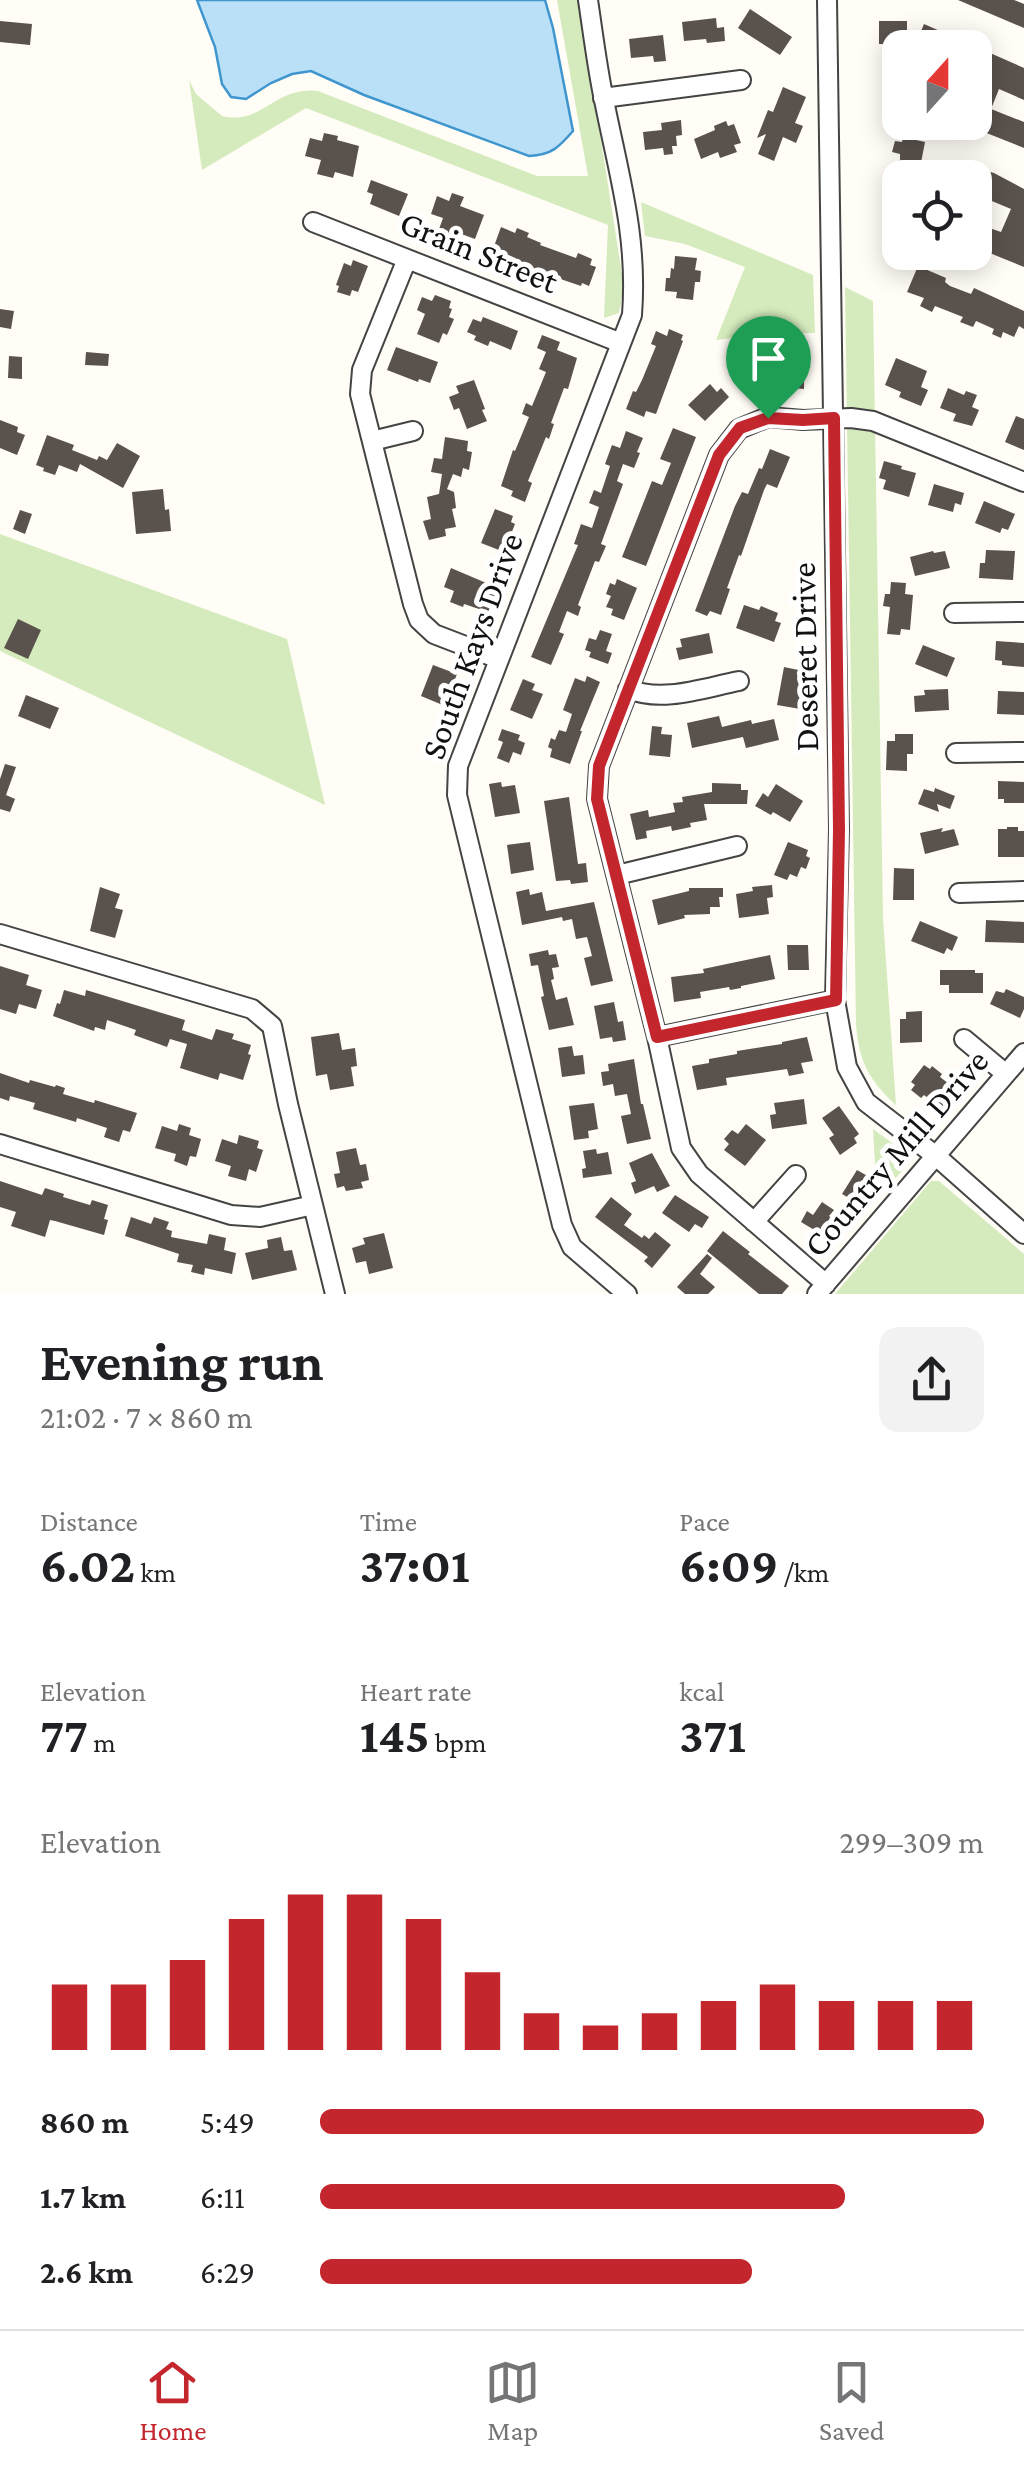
<!DOCTYPE html>
<meta charset="utf-8">
<style>
:root{--surface:#fff;--page:#f2f2f2;--text:#202124;--muted:#757577;--line:#e0e0e0;--accent:#c4262e}
body{margin:0;font-family:"Crimson Pro",serif;background:var(--page);color:var(--text);height:100vh;display:flex;flex-direction:column;font-size:38px;white-space:nowrap}
*{box-sizing:border-box;margin:0}
p{font-size:32px;color:var(--muted)}
.icon{flex:none;width:55px;height:55px;fill:none;stroke:currentColor;stroke-width:2;stroke-linecap:round;stroke-linejoin:round}
.map{position:relative;height:1294px;overflow:hidden}
.drawer{display:flex;flex-direction:column;background:var(--surface);flex:1}
.drawer>*{flex:none}
.needle{width:65px;rotate:21deg}
.fabs{position:absolute;left:882px;top:30px;display:grid;gap:20px}
.fabs a{display:grid;place-items:center;width:110px;height:110px;border-radius:20px;background:var(--surface);box-shadow:0 5px 25px #0003;font-size:50px}
.pin{position:absolute;display:grid;place-items:center;width:85px;height:85px;color:#fff;margin:-102px -42px;border-radius:50% 50% 50% 0;rotate:-45deg;box-shadow:0 0 10px #0007}
.pin .icon{rotate:45deg}
.round{display:grid;place-items:center;flex:none;width:105px;height:105px;border-radius:20px;background:var(--page)}
.summary{display:flex;align-items:center;justify-content:space-between;height:170px;padding:0 40px}
h1{font-size:55px;font-weight:700;line-height:75px}
.stats{display:grid;grid-template-columns:repeat(3,1fr);gap:15px;height:170px;padding:10px 40px}
.stats div{display:grid;align-content:center}
.stats b{font-size:50px;font-weight:700}
.stats small{font-size:28px;font-weight:400}
.stats p{font-size:28px}
.chart{height:280px;padding:20px 40px}
.chart p{display:flex;justify-content:space-between}
.chart svg{width:100%;height:180px;margin-top:10px;stroke:var(--accent);stroke-width:6}
ul{padding:0 40px;list-style:none;font-size:32px}
li{display:grid;grid-template-columns:160px 120px 1fr;align-items:center;height:75px}
li i{height:25px;border-radius:12px;background:var(--accent)}
.dock{display:flex;justify-content:space-around;align-items:center;height:140px;border-top:2px solid var(--line);background:var(--surface);font-size:28px;color:var(--muted)}
.dock a{display:grid;justify-items:center;gap:5px}
.dock .current{color:var(--accent)}
.map>svg:first-child{display:block}
.green{fill:#d5ebbd}
.water{fill:#b9e0f7;stroke:#3f96cf;stroke-width:2.5}
.building{fill:#5a524d}
.lines{fill:none;stroke-linecap:round;stroke-linejoin:round}
.minor-casing{stroke:#444;stroke-width:22}
.minor{stroke:#fff;stroke-width:18}
.route-casing{stroke:#fff;stroke-width:20}
.route{stroke:#c4262e;stroke-width:12}
.labels{text-anchor:middle;dominant-baseline:central;stroke-width:10;stroke-linejoin:round;paint-order:stroke}
.street-label{font-size:35px;fill:#111;stroke:#fff}
</style>
<div class="map">
<svg width="1024" height="1294" viewBox="0 0 1024 1294">
<rect width="100%" height="100%" fill="#fffdf5"/>
<path class="green" d="M557 0H579L624 287 619 313 604 318 608 225 306 108 202 170 189 80 196 94 222 116C262 126 274 86 318 91L537 176H588Z
M641 202 813 275 815 333H773L716 340 745 267 685 244 645 236Z
M845 287 873 301 883 917 896 1105C869 1080 859 1062 856 1025Z
M0 534 287 639 325 805 0 651Z
M873 1129 910 1156 909 1163 877 1199Z
M931 1181H939L1024 1254V1294H835Z"/>
<path class="water" d="M197 0H545L553 28 573 131C559 147 552 155 529 156L364 95 311 71 292 74 271 83 246 99 231 97 222 84 215 47Z"/>
<path class="building" d="M958 0H1014L1024 4V28Z
M750 9 792 37 780 55 738 28Z
M716 18 717 28 724 27 725 41 707 43 706 39 684 41 682 22Z
M0 21 32 24 30 45 0 42Z
M879 21H907V48L888 49V44H879Z
M924 24 1024 68V100L999 89 991 109 1024 122V148L974 128 975 102 980 104 988 84 975 79V48H914Z
M663 35 666 61 654 62 653 56 631 58 629 39Z
M899 66H900V98L889 94Z
M783 87 806 97 795 123 803 126 796 143 783 137 774 161 758 154 766 134 757 138 768 110 773 112Z
M681 120 682 135 676 136 677 146H672L673 154 664 155 663 148 645 150 643 132 662 130 661 123Z
M726 121 728 126 734 124 741 143 734 145 737 152 720 158 718 152 701 159 694 139 715 130 714 126Z
M324 133 338 136 337 140 359 146 353 177 335 172 333 178 317 174 321 160 305 156 310 138 322 141Z
M903 137 925 142 920 168 943 175V178H900V214L888 211 900 160V154L892 152 895 141 902 142Z
M970 166 994 173 1024 189V267L975 247V223L1001 232 1011 209 975 194V178H966Z
M371 180 408 194 399 216 370 204 373 194 367 192Z
M452 193 464 197 460 206 484 215 475 239 453 231 451 236 438 232 443 218 431 214 437 196 449 201Z
M501 227 515 233 517 228 529 233 527 237 541 243 540 245 576 258 578 253 592 259 590 265 596 267 589 286 582 283 581 286 531 269 511 261 513 257 493 249Z
M675 256 697 258 695 270 701 271 700 282H695L693 300 676 298 677 292 665 291 666 278H670L671 268 674 269Z
M353 260 368 266 358 292 352 290 350 296 337 292 339 286 336 285 344 263 351 266Z
M918 266 946 278 945 282 950 286 971 294 974 288 1024 311V329L1019 326 1014 337 1003 332 1001 338 992 334 994 329 976 321 973 327 960 322 963 317 935 306 932 312 920 306 924 298 907 292Z
M435 295 451 301 449 308 452 309 449 317 454 319 447 335 443 333 439 343 417 334 425 314 417 310 422 297 432 301Z
M0 309 14 311 11 329 0 327Z
M483 317 518 331 511 350 490 341 488 346 474 340 476 336 467 332 473 319 481 322Z
M669 329 683 335 681 340 683 341 656 414 646 411 644 417 626 409 633 391 636 392 642 380 656 346 651 344 656 331 667 336Z
M542 335 560 342 557 350 577 358 568 389 564 388 551 423 554 424 549 439 546 437 528 481 532 483 525 502 511 496 513 491 501 486 513 450 515 451 529 417 522 414 526 403 532 406 546 372 539 369 546 352 537 348Z
M396 347 438 362 430 383 419 379 418 382 387 370Z
M86 352 109 354 108 366 85 365Z
M9 356 22 357V379L8 378Z
M896 358 927 371 921 387 928 390 921 406 899 397 901 392 885 385Z
M783 359 804 360V389L794 388V384H782Z
M766 363 767 389 755 390V385L738 386 737 373 747 372V364Z
M474 380 485 409 482 410 487 421 467 429 459 408 454 410 449 397 459 393 456 386Z
M710 384 717 392 721 388 729 397 705 421 688 405Z
M948 388 964 395 966 391 977 395 972 407 979 410 972 426 953 421 956 414 940 408Z
M1016 416 1024 419V450L1005 442Z
M0 420 18 427 17 432 25 435 17 455 0 448Z
M673 428 696 437 646 566 622 557 652 481 662 485 671 463 660 459Z
M626 431 643 438 637 452 640 453 634 468 623 464 617 481 623 484 601 544 606 546 599 562 595 561 578 605 581 607 578 616 567 611 559 632 564 634 551 665 531 657 578 545 574 544 581 524 592 528 599 507 589 503 594 490 601 493 610 466 605 464 612 445 620 448Z
M47 435 74 445 72 450 97 460 99 456 107 460 117 443 140 456 123 488 80 464 77 472 59 465 55 475 43 471 44 468 36 465Z
M445 437 468 441 467 451 472 452 469 470 463 468 461 477 453 474 447 489 454 492 456 508 452 509 456 527 445 529 446 536 429 540 423 521 431 519 427 497 439 494 442 474 431 472 434 458 442 459Z
M770 449 790 457 777 488 767 484 764 490 741 556 739 555 727 588 730 589 721 615 710 611 707 616 695 611 735 506 742 492 748 494 759 468 762 469Z
M884 461 902 466 901 469 916 473 909 497 883 489 886 480 879 478Z
M934 484 964 493 961 505 955 503 953 512 928 505Z
M163 489 165 510 169 509 171 531 136 534 132 492Z
M984 501 1015 514 1008 530 1002 528 1000 533 975 523Z
M495 509 513 516 511 522 515 524 504 552 481 543Z
M20 510 32 514 25 534 13 529Z
M986 550 1015 551 1013 580 979 578 980 563H985Z
M933 551 934 553 945 551 950 568 915 576 910 557Z
M451 568 498 588 488 612 464 604 463 607 450 602 454 591 444 587Z
M617 579 637 588 624 620 611 615 613 609 606 607 611 596 606 594 610 583 615 585Z
M891 582 906 583 905 594 913 595 910 630 901 629 900 635 887 634 890 607 883 606 885 594H890Z
M744 605 759 610 761 606 778 613 775 621 781 623 774 642 736 628Z
M18 619 41 630 28 659 4 648Z
M600 630 612 634 606 651 612 653 608 664 589 657 591 652 585 650 589 638 596 640Z
M709 633 713 653 679 660 676 648 682 647 680 639Z
M996 641 1024 643V667L1002 665V661L995 660Z
M923 645 955 658 947 677 915 664Z
M433 665 457 674 445 706 421 696Z
M784 667 813 673 806 710 777 705Z
M587 676 600 682 580 731H582L570 764 550 757 552 749 548 747 551 738 555 740 559 730 566 732 572 714 563 710 575 678 585 682Z
M523 679 535 684 532 690 543 694 532 719 510 710Z
M948 689 949 710 915 712 914 696 925 695 924 690Z
M998 691 1024 692V715L997 714Z
M26 695 59 708 50 729 18 716Z
M719 716 722 727 751 720 752 724 774 719 779 740 746 748 743 737 692 748 687 723Z
M652 726 662 727 661 734 672 735 670 757 649 755Z
M502 729 520 735 518 740 525 743 521 755 513 752 509 763 497 758 503 742 498 740Z
M895 734H913V754H907V771L886 770 887 741H895Z
M5 764 16 767 6 795 15 799 10 812 0 809V779Z
M998 781 1024 782V803H1004V799H998Z
M501 782 502 787 515 785 520 813 495 817 489 784Z
M712 783 741 784V790H748L747 804H704L707 820 690 823 691 827 672 831 671 826 646 831 647 838 636 840 630 814 648 810 649 817 675 812 673 803 683 802 682 797 712 792Z
M776 784 803 801 790 822 773 812 771 815 755 806 763 793 768 797Z
M935 788 955 796 950 809 937 804 939 812 918 804 924 789 934 792Z
M569 797 578 864 586 863 588 882 571 884 570 880 556 881 544 801Z
M1007 827H1018V831H1024V857H998V829H1007Z
M943 828 941 832 954 829 959 845 925 854 920 833Z
M530 842 534 870 511 874 507 845Z
M788 842 808 850 806 856 810 858 806 869 801 867 797 877 790 874 787 880 774 875Z
M894 868 914 869V900H893Z
M772 885 773 897 767 898 769 914 739 918 736 894 753 891 752 887Z
M100 887 120 894 115 908 123 910 115 938 90 931Z
M689 888H723V897H719L720 907H710V914L684 915 685 918 658 925 652 900 689 891Z
M529 889 530 895 542 892 546 911 594 902 613 981 591 986 584 958 592 956 587 937 576 939 572 919 563 921 562 917 522 925 516 892Z
M986 920 1024 922V943L985 942Z
M920 921 958 937 952 951 947 948 944 954 911 941Z
M787 945H808L809 970H788Z
M548 950 549 955 556 954 559 967 552 968 554 979 551 980 556 1000 567 997 574 1025 549 1030 541 997 544 996 538 965 531 966 529 954Z
M770 955 775 979 741 986V988L730 990 729 987 700 992 701 998 674 1002 671 977 704 973 703 969Z
M0 966 29 975 26 985 42 990 36 1009 19 1004 16 1014 0 1009Z
M940 970H975V973H983V993H949V985H940Z
M1006 989 1024 997V1009L1020 1018 990 1004 996 991 1004 993Z
M64 990 85 996 86 990 185 1020 182 1030 212 1040 216 1029 234 1034 232 1039 251 1045 248 1054 251 1055 243 1080 220 1073 218 1080 180 1068 187 1044 170 1039 167 1047 134 1035 136 1030 107 1020 105 1030 95 1027 94 1031 53 1016 57 1003 60 1004Z
M614 1002 618 1022 623 1021 626 1040 613 1042 612 1037 600 1039 594 1006Z
M922 1011V1042L900 1043V1019H906V1012Z
M339 1033 342 1050 355 1048 357 1066 351 1067 354 1086 330 1090 327 1074 316 1076 311 1037Z
M807 1037 813 1061 801 1063 804 1073 789 1076 787 1069 726 1078 727 1085 697 1090 692 1066 709 1063V1059L737 1054V1051L782 1044V1042Z
M572 1046 574 1056 583 1055 585 1074 562 1077 558 1048Z
M634 1059 641 1104H643L651 1139 627 1144 621 1116 631 1114 627 1094 615 1096 613 1084 603 1086 601 1072 609 1071 608 1064Z
M924 1065 930 1069 932 1066 942 1074 940 1077 957 1090 942 1109 924 1095 921 1098 911 1090 915 1085 911 1082Z
M0 1073 29 1083 30 1080 55 1087 56 1085 65 1088 63 1094 94 1103 95 1100 137 1113 130 1132 123 1130 119 1142 104 1137 107 1128 77 1118 76 1122 33 1109 35 1103 10 1096 9 1101 0 1098Z
M804 1099 807 1124 772 1129 770 1115 776 1114 774 1103Z
M594 1103 598 1129 588 1131 589 1138 574 1140 569 1106Z
M839 1106 859 1134 854 1138 857 1143 840 1155 829 1138 834 1135 822 1118Z
M179 1124 191 1128 189 1135 201 1139 196 1157 190 1156 187 1166 174 1161 176 1154 155 1148 162 1126 177 1131Z
M746 1124 766 1140 745 1166 724 1150 729 1144 724 1139 732 1130 738 1134Z
M239 1135 259 1141 257 1148 263 1150 256 1172 249 1169 246 1181 228 1176 231 1166 215 1161 222 1139 237 1144Z
M356 1148 360 1165 366 1164 369 1180 361 1182 363 1188 346 1191 344 1186 337 1188 334 1174 340 1173 336 1152Z
M596 1149 597 1154 608 1152 612 1174 583 1178 582 1169 586 1168 583 1151Z
M652 1153 670 1186 657 1192 654 1186 635 1194 631 1183 636 1181 629 1163Z
M857 1170 871 1178 868 1183 873 1186 867 1196 862 1193 856 1202 842 1194Z
M0 1181 42 1195 45 1188 64 1194 63 1197 90 1205 92 1200 108 1205 104 1219 108 1220 104 1235 55 1221 50 1220 45 1237 11 1226 16 1212 0 1207Z
M675 1195 709 1217 702 1228 695 1224 689 1232 662 1213Z
M611 1197 632 1214 624 1225 642 1238 644 1235 649 1239 655 1232 671 1245 652 1268 644 1261 648 1257 595 1217Z
M822 1202 834 1210 829 1216 836 1221 826 1237 801 1222 807 1211 813 1215Z
M131 1217 151 1224 154 1217 169 1222 166 1229 172 1231 171 1237 207 1244 209 1234 226 1238 224 1250 236 1253 232 1274 205 1268 204 1275 191 1272 193 1265 177 1262 179 1254 125 1236Z
M723 1231 750 1252 748 1254 789 1286 782 1294H759L707 1251Z
M384 1233 393 1268 369 1274 366 1261 356 1263 352 1248 365 1244 363 1238Z
M281 1237 284 1251 292 1250 297 1270 252 1280 245 1253 268 1248 267 1240Z
M707 1254 712 1258 700 1274 715 1287 708 1294H685L677 1287Z"/>
<g class="lines">
<defs>
<path id="minor" d="M588 0C593 33 597 67 604 100 619 176 638 236 632 315L458 766 457 795 562 1225 572 1247 627 1294
M827 0 839 829 835 1000 847 1067 866 1102 936 1156 1024 1234
M603 98 741 80
M313 222 621 343
M407 259 362 370 360 394 413 604 419 620 434 634 499 659
M372 441 413 431
M954 613 1024 612
M628 689C663 703 703 688 739 681
M956 753 1024 752
M617 875 737 846
M959 893 1024 891
M0 934 252 1009 272 1026 288 1104 335 1294
M657 1037 835 1000
M964 1039 1006 1074
M0 1144 231 1215 260 1217 313 1205
M754 1222 796 1175
M826 1284 699 1174 681 1148 657 1037 597 799 599 766 719 455 739 429 768 417 803 420 851 418 873 421 1024 482
M817 1294 1024 1053"/>
</defs>
<use href="#minor" class="minor-casing"/>
<use href="#minor" class="minor"/>
</g>
<g class="lines">
<defs>
<path id="route" d="M768 418 803 420 834 418 839 830 836 1000 657 1037 597 799 599 766 719 455 740 428Z"/>
</defs>
<use href="#route" class="route-casing"/>
<use href="#route" class="route"/>
</g>
<g class="labels">
<g class="street-label">
<text transform="translate(479 252) rotate(22)">Grain Street</text>
<text transform="translate(472 646) rotate(-70)">South Kays Drive</text>
<text transform="translate(805 657) rotate(-91)">Deseret Drive</text>
<text transform="translate(896 1153) rotate(-49)">Country Mill Drive</text>
</g>
</g>
</svg>
<div class="fabs">
<a><svg class="needle" viewBox="-14 -14 28 28"><path d="M0-13l5 13h-10z" fill="#e53935"/><path d="M0 13l5-13h-10z" fill="#757577"/></svg></a>
<a><svg class="icon" aria-label="locate" viewBox="0 0 24 24"><circle cx="12" cy="12" r="6"/><path d="M12 2v4M12 18v4M2 12h4M18 12h4"/></svg></a>
</div>
<div class="pin" style="left:768px;top:418px;background:#1e9e55"><svg class="icon" aria-label="arrive" viewBox="0 0 24 24"><path d="M6 21V4h12l-3 4 3 4H6"/></svg></div>
</div>
<section class="drawer">
<div class="summary"><div><h1>Evening run</h1><p>21:02 · 7 × 860 m</p></div><a class="round"><svg class="icon" aria-label="share" viewBox="0 0 24 24"><path d="M12 15V3M7 8l5-5 5 5M5 13v7h14v-7"/></svg></a></div>
<div class="stats">
<div><p>Distance</p><b>6.02<small> km</small></b></div>
<div><p>Time</p><b>37:01</b></div>
<div><p>Pace</p><b>6:09<small> /km</small></b></div>
</div>
<div class="stats">
<div><p>Elevation</p><b>77<small> m</small></b></div>
<div><p>Heart rate</p><b>145<small> bpm</small></b></div>
<div><p>kcal</p><b>371</b></div>
</div>
<div class="chart"><p><span>Elevation</span>299–309 m</p>
<svg viewBox="0 0 160 44" preserveAspectRatio="none"><path d="M5 44V28M15 44V28M25 44V22M35 44V12M45 44V6M55 44V6M65 44V12M75 44V25M85 44V35M95 44V38M105 44V35M115 44V32M125 44V28M135 44V32M145 44V32M155 44V32"/></svg>
</div>
<ul>
<li><b>860 m</b>5:49<i style="width:100%"></i></li>
<li><b>1.7 km</b>6:11<i style="width:79%"></i></li>
<li><b>2.6 km</b>6:29<i style="width:65%"></i></li>
</ul>
</section>
<nav class="dock">
<a class="current"><svg class="icon" aria-label="home" viewBox="0 0 24 24"><path d="M3 11l9-7 9 7M6 9v11h12V9"/></svg>Home</a>
<a><svg class="icon" aria-label="map" viewBox="0 0 24 24"><path d="M3 6l6-2 6 2 6-2v14l-6 2-6-2-6 2zM9 4v14M15 6v14"/></svg>Map</a>
<a><svg class="icon" aria-label="saved" viewBox="0 0 24 24"><path d="M7 4h10v16l-5-4-5 4z"/></svg>Saved</a>
</nav>
